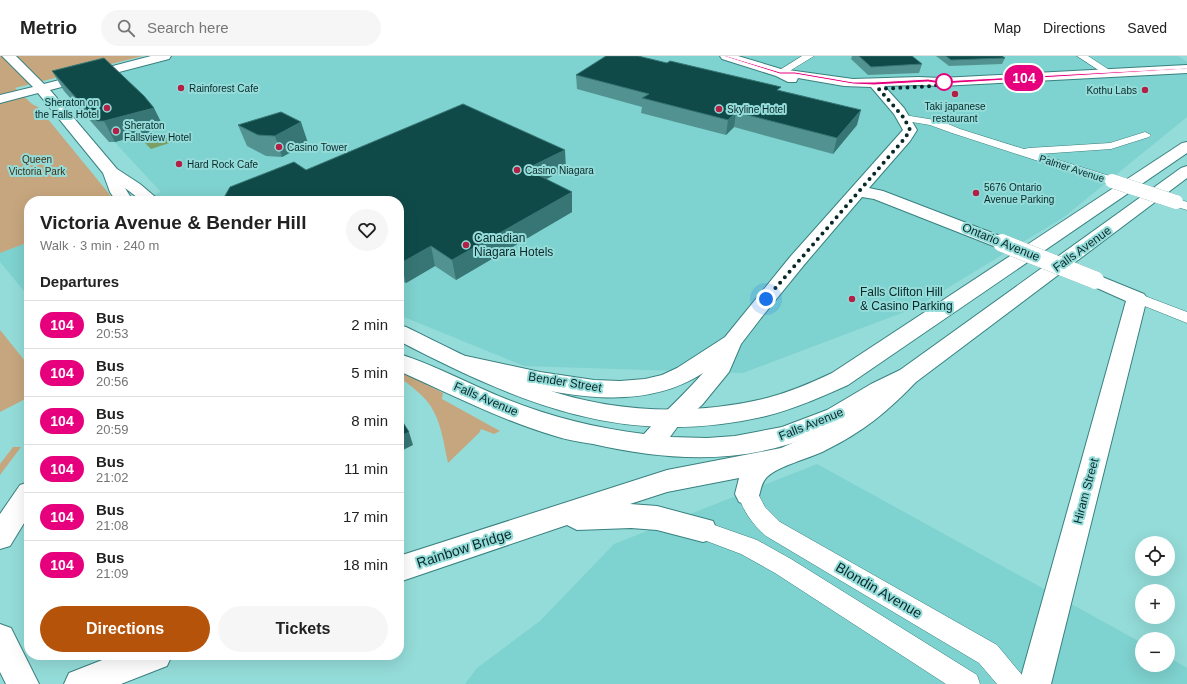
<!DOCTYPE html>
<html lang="en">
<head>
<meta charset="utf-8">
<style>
	body { margin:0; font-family:Helvetica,sans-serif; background:#f6f6f6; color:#222; height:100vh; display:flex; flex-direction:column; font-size:15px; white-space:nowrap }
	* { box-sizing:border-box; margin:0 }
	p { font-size:13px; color:#767676 }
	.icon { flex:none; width:22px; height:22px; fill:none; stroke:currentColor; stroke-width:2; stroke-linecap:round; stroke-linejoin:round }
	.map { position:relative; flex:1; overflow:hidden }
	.drawer { position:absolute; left:24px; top:140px; width:380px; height:464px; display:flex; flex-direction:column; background:#fff; border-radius:16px; box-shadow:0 4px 16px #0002 }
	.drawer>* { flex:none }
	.badge { padding:0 8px; border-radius:13px; font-size:14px; line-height:26px }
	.fabs { position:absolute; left:1135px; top:480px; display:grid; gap:8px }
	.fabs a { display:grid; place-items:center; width:40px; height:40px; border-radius:50%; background:#fff; box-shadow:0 4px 16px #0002; font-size:20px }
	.you { position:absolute; width:20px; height:20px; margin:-10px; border:3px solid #fff; border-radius:50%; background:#1a73e8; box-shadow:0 0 0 6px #1a73e833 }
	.map>.badge { position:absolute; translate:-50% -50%; box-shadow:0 0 0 2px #fff }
	h2 { padding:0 16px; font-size:15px; line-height:36px }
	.round { display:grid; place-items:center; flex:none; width:42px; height:42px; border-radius:21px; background:#f6f6f6 }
	.summary { display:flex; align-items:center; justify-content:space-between; height:68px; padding:0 16px }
	h1 { font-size:19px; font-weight:700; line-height:30px }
	.button { display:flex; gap:8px; margin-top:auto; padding:8px 16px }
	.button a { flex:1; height:46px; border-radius:24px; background:#b45309; color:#fff; font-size:16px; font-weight:700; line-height:46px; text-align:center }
	.button a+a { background:#f6f6f6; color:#222 }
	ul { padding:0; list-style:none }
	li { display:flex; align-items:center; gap:12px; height:48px; padding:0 16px; border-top:1px solid #e0e0e0 }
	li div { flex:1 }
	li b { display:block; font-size:15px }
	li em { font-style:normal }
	li .badge { min-width:44px; font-weight:700; text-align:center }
	header { display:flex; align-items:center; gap:24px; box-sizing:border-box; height:56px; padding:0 20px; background:#fff; border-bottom:1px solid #e0e0e0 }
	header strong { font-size:19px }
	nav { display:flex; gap:22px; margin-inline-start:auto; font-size:14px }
	.search { width:280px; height:36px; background:#f6f6f6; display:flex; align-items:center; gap:10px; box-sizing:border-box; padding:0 14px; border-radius:22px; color:#767676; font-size:15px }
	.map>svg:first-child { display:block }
	.built { fill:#7ed2cf }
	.green { fill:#c6a67e }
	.water { fill:#7c9f63 }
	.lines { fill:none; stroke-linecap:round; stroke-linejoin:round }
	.street-casing { stroke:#38817f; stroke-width:1 }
	.secondary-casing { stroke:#38817f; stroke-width:2 }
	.highway-casing { stroke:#38817f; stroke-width:2 }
	.street { fill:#fff; fill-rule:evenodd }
	.secondary { fill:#fff; fill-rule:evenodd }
	.highway { fill:#fff; fill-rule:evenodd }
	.street-bridge-casing { stroke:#38817f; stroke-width:14; stroke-linecap:butt }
	.secondary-bridge-casing { stroke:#38817f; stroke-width:18; stroke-linecap:butt }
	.street-bridge { stroke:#fff; stroke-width:14 }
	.secondary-bridge { stroke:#fff; stroke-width:18 }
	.wall { fill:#529391 }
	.shaded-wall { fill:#377674 }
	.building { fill:#0f4a49; stroke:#377674 }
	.line { fill:#e6007e; stroke:#fff }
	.walk { stroke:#092828; stroke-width:4; stroke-dasharray:0 7.2 }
	.stop-dot { fill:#fff; stroke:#e6007e; stroke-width:2 }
	.poi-dot { fill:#b22046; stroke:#94dcd9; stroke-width:1.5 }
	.labels { text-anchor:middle; stroke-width:4; stroke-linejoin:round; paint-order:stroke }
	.far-poi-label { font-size:10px; fill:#092828; stroke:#94dcd9; text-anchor:start }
	.far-park-label { font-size:10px; fill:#412e13; stroke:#94dcd9 }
	.far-street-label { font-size:10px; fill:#092828; stroke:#94dcd9 }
	.poi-label { font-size:12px; fill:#092828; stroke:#94dcd9; text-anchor:start }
	.street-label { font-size:12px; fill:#092828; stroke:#94dcd9 }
	.near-street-label { font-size:14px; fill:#092828; stroke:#94dcd9 }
</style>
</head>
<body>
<header>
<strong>Metrio</strong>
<div class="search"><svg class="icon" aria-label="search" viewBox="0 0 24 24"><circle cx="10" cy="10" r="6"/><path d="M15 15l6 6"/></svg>Search here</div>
<nav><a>Map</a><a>Directions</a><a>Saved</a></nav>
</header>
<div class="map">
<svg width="1187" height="628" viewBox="0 0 1187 628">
	<rect width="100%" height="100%" fill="#94dcd9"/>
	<path class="built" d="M161 0H1178L1187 6V61L1064 161 915 252 743 317 524 310 399 259V145H137L161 136 67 35 72 30 164 5Z
		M29 186V241L0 206V197Z
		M817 408 1142 587V609H1168V601L1187 612V628H465L477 612 540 565 614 488Z"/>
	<path class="green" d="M0 0H143L15 32 32 48 38 51 115 145H29V186L0 197Z
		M0 274 29 310V341L0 356Z
		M399 313 443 337 442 343 500 375 494 378 481 373 479 377 448 407C444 390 442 371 434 356 427 341 412 331 399 321Z
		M13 391H21L0 419V408Z"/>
	<path class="water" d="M180 77 185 82 151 93 145 87Z"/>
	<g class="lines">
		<defs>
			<path id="street" d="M802 0H814L783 19 780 20 775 17Z
				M1077 0H1088L1114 17 1112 19H1106Z
				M904 59 941 65 960 73 1024 93 1029 92 1110 87 1145 76 1151 79 1149 81 1111 93 1039 98 1116 122 1118 125 1116 128 1112 129 952 77 930 69 900 64 899 62 900 60Z
				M1176 142 1187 146V154L1171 149 1170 146 1171 143Z
				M1137 237 1187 256V267L1132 245 1129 242 1132 239Z
				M748 429 755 432 765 451 780 466 997 589 1022 619 1025 628H997L979 607 766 480C752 468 743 455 738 438L741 432Z
				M703 465 757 484 791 503 977 619 980 628H946L775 517 741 498 696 481 693 474 696 467Z"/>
			<path id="secondary" d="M2 0H16L44 28 151 0H171L169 3 50 34 117 113 140 128 160 145H142L125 132 133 145H116L110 136 103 117 38 37 0 47V39L33 31Z
				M720 0H738L781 13 853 23 919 21 941 22 1187 9V17L941 30 919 29 884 30 904 52 917 74 910 85 869 132 883 135 1008 183 1011 187 1008 191 1002 192 996 191 874 143 862 141 804 209 761 262 741 288 729 316 702 349 678 370 670 381 707 382 735 380 782 371 827 354 871 328 900 314 908 312 916 314 919 320C918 322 917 324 916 325 910 331 897 335 889 339 879 344 870 350 861 356 774 408 689 410 593 388 580 386 567 384 555 380 501 364 450 338 399 315V298C436 309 470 329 506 343 551 361 595 372 644 378 663 357 684 339 703 317 632 363 542 333 466 316L458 313 455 308 458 303 466 300 540 316 594 324 620 325 645 323 662 319 677 312 725 281 790 201 903 74 894 58 871 31 844 30 798 22 796 26H788L776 20 722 3Z
				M1095 218 1144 238 1147 242 1051 628H1019L1126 245 1088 228 1085 224 1088 220Z
				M0 568 11 572 39 628H6L0 616Z"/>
			<path id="highway" d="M1187 86V97L848 329C821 341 794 353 766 360 626 393 521 348 399 285V269L406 271C451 293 495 316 542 332 613 357 694 360 767 342 790 336 811 327 832 317L1182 87Z
				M1187 110V122L916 326C888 355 863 376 826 394 809 403 780 409 767 421 760 428 761 437 757 446L748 449 739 446 735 438 739 422 667 436 630 448 657 450 713 465 717 474 713 483 703 486 657 474 631 472 577 474 567 469 399 526V500L667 414 781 392 824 373 853 356 879 336 900 314 1181 112Z
				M29 426V459L10 490 0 493V458L20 429Z
				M115 599H172L167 610 121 628H64L69 617Z"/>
		</defs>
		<use href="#street" class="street-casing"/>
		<use href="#secondary" class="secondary-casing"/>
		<use href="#highway" class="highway-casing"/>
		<use href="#street" class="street"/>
		<use href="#secondary" class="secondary"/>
		<use href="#highway" class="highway"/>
		<defs>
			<path id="street-bridge" d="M1112 125 1176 146"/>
			<path id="secondary-bridge" d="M1002 187 1095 224"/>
		</defs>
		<use href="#street-bridge" class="street-bridge-casing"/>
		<use href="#secondary-bridge" class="secondary-bridge-casing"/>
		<use href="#street-bridge" class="street-bridge"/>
		<use href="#secondary-bridge" class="secondary-bridge"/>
	</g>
	<path class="wall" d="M852 0H912L922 8 919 17 868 19 851 3Z
		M936 0H1002L1005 2 1002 8 949 10Z
		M667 7 780 35 857 69 833 98 734 71 726 79 641 57 642 51 577 33 576 19Z
		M52 15 164 72 115 86H109L64 35Z
		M238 69 308 87 282 101 266 100 247 90Z
		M566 113 546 123 572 136V156L456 224 435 210 406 227 402 225 399 227V145L306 114Z"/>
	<path class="shaded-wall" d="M154 52 164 72 115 86 104 65Z
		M861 54 857 69 833 98 837 82Z
		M736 56 734 71 726 79 728 64Z
		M301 66 308 87 282 101 275 80Z
		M565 94 566 113 527 133 526 113Z
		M572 136V156L456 224 452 204Z
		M431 190 435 210 406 227 401 207Z
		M399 214 402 225 399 227Z
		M409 376 413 389 399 396V381Z"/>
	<path class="building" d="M606 0H638L667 7 670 5 781 31 777 34 861 54 837 82 736 56 728 64 642 42 649 38 576 19Z
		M859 0H912L922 8 871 11Z
		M946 0H1002L1005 2 951 4Z
		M104 2 144 40 154 52 104 65H97L52 15Z
		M463 48 565 94 526 113 572 136 452 204 431 190 401 207 399 206V145H222L230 131 294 106 306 114Z
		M281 56 301 66 275 80 258 79 238 69Z
		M399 360 409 376 399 381Z"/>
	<path class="line" d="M723 0H727L780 16H795L853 26H874L928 23 941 25 1187 12V13L941 28 928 26 874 29 853 28 795 18H780Z"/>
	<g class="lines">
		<path class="walk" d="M766 243 905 82 910 74 904 62 879 33 934 30 944 26"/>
	</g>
	<circle class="stop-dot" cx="944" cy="26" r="8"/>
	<g class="poi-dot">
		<circle cx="181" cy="32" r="4"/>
		<circle cx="1145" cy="34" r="4"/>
		<circle cx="955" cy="38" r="4"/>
		<circle cx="107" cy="52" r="4"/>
		<circle cx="719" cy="53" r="4"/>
		<circle cx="116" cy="75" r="4"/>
		<circle cx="279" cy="91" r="4"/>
		<circle cx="179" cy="108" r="4"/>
		<circle cx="517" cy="114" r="4"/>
		<circle cx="976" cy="137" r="4"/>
		<circle cx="466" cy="189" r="4"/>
		<circle cx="852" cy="243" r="4"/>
	</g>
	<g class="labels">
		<g class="far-poi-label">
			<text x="189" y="36">Rainforest Cafe</text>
			<text x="1137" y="38" text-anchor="end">Kothu Labs</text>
			<text x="99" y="50" text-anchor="end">Sheraton on<tspan x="99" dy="12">the Falls Hotel</tspan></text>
			<text x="955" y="54" text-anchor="middle">Taki japanese<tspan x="955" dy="12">restaurant</tspan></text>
			<text x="727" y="57">Skyline Hotel</text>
			<text x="124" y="73">Sheraton<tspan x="124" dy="12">Fallsview Hotel</tspan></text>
			<text x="287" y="95">Casino Tower</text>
			<text x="187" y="112">Hard Rock Cafe</text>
			<text x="525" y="118">Casino Niagara</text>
			<text x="984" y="135">5676 Ontario<tspan x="984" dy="12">Avenue Parking</tspan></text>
		</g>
		<g class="far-park-label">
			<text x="37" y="107">Queen<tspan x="37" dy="12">Victoria Park</tspan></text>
		</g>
		<g class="far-street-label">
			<text transform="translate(1072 112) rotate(18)" y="4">Palmer Avenue</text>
		</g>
		<g class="poi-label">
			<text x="474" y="186">Canadian<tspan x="474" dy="14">Niagara Hotels</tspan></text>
			<text x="860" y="240">Falls Clifton Hill<tspan x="860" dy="14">&amp; Casino Parking</tspan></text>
		</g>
		<g class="street-label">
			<text transform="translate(1001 186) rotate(22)" y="4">Ontario Avenue</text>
			<text transform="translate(1082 193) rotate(-36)" y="4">Falls Avenue</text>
			<text transform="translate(565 326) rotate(9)" y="4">Bender Street</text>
			<text transform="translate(486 343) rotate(23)" y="4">Falls Avenue</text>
			<text transform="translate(811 368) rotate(-22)" y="4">Falls Avenue</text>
			<text transform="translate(1086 435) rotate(-75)" y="4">Hiram Street</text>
		</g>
		<g class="near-street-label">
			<text transform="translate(464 492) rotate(-18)" y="5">Rainbow Bridge</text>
			<text transform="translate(879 534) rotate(30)" y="5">Blondin Avenue</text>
		</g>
	</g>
</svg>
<div class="fabs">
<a><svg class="icon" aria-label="locate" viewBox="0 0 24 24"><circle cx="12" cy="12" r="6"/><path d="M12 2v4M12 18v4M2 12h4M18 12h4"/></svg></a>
<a>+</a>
<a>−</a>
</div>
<div class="you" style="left:766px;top:243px"></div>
<b class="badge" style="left:1024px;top:22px;background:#e6007e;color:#fff">104</b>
<section class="drawer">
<div class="summary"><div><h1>Victoria Avenue &amp; Bender Hill</h1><p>Walk · 3 min · 240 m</p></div><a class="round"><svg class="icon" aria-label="heart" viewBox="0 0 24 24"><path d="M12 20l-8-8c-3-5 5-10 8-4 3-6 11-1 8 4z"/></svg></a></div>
<h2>Departures</h2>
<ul>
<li><span class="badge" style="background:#e6007e;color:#fff">104</span><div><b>Bus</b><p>20:53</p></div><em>2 min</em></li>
<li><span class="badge" style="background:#e6007e;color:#fff">104</span><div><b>Bus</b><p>20:56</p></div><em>5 min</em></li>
<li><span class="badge" style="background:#e6007e;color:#fff">104</span><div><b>Bus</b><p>20:59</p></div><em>8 min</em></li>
<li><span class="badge" style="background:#e6007e;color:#fff">104</span><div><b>Bus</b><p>21:02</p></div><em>11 min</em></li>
<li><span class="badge" style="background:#e6007e;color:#fff">104</span><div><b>Bus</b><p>21:08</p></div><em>17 min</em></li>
<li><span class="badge" style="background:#e6007e;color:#fff">104</span><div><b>Bus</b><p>21:09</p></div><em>18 min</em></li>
</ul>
<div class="button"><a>Directions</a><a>Tickets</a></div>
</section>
</div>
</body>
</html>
